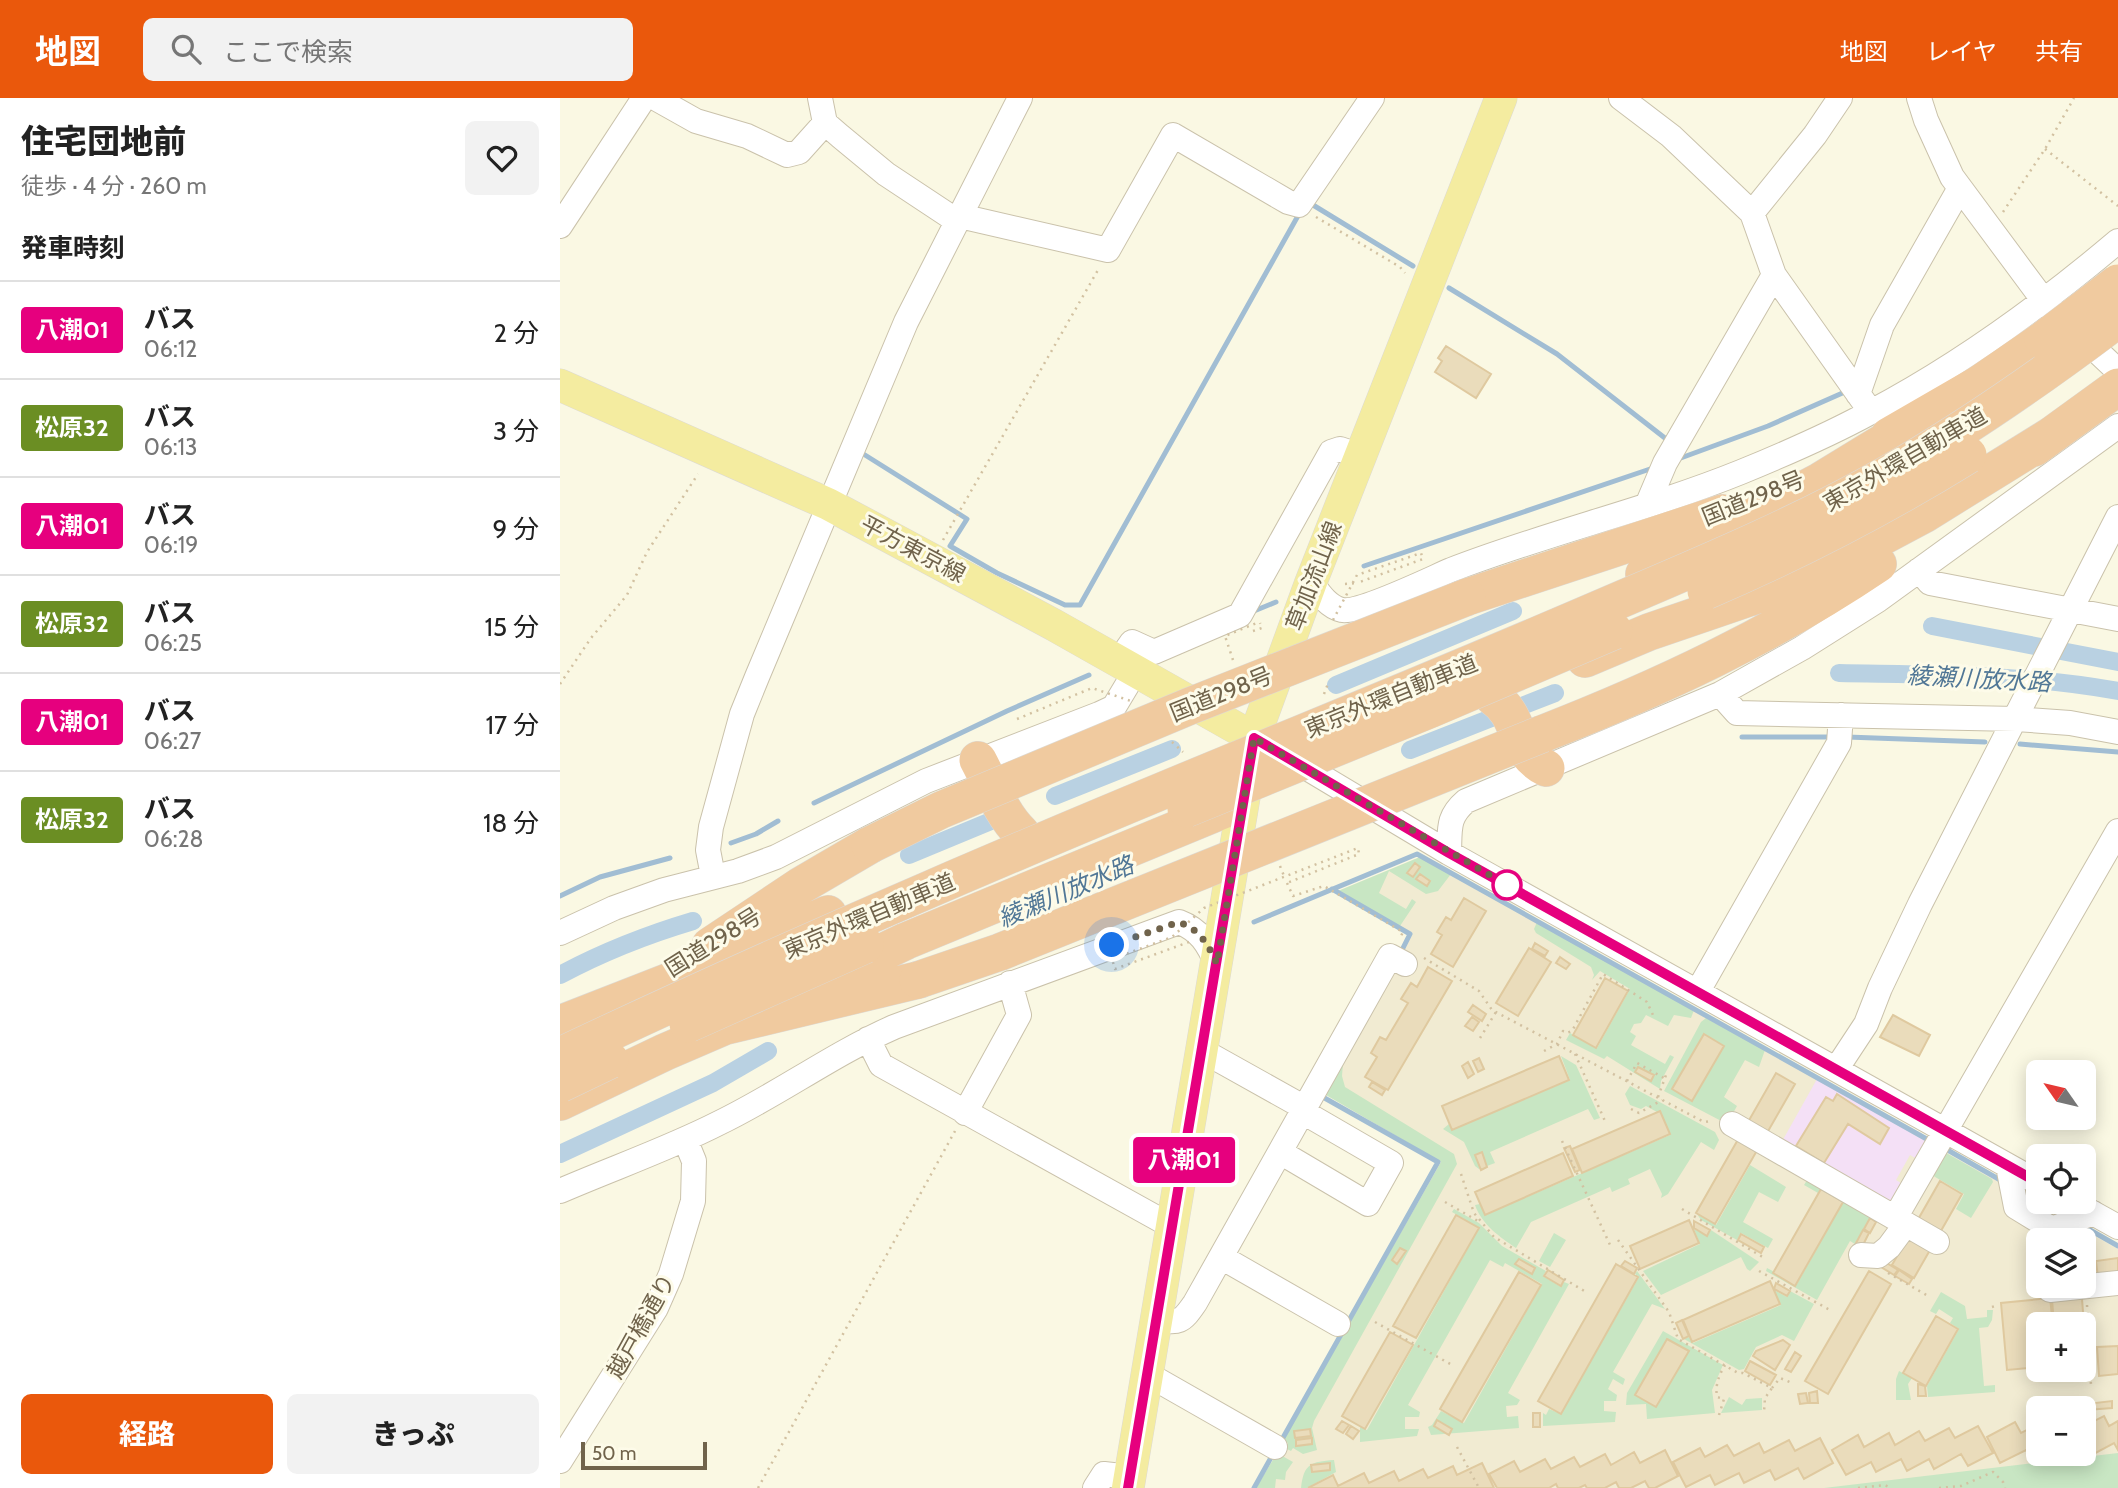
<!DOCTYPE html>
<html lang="ja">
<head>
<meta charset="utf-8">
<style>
	body { margin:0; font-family:Cabin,"Noto Sans JP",sans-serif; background:#f2f2f2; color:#222; height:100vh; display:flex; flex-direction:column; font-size:26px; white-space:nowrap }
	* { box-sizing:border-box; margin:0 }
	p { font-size:23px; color:#767676 }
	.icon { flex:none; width:38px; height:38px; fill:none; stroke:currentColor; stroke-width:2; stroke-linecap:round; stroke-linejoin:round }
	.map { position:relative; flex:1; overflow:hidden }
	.panel { display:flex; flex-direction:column; background:#fff; width:560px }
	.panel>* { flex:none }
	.badge { padding:0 14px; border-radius:5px; font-size:24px; line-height:46px }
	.needle { width:46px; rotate:304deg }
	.controls { position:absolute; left:1466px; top:962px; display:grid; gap:14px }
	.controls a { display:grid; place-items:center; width:70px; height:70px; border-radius:10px; background:#fff; box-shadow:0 4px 18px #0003; font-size:35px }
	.scale { position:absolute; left:21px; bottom:18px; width:126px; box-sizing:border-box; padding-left:7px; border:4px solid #70634b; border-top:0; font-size:19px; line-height:24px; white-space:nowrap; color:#70634b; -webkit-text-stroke:5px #fdfbe9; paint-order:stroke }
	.you { position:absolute; width:35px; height:35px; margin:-18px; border:5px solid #fff; border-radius:50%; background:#1a73e8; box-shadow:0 0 0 10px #1a73e833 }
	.map>.badge { position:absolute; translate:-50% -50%; box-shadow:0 0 0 4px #fff }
	h2 { padding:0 21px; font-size:26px; line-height:63px }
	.round { display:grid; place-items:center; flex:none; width:74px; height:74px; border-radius:10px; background:#f2f2f2 }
	.headline { display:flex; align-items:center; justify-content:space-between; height:119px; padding:0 21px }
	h1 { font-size:33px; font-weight:800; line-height:52px }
	.cta { display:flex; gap:14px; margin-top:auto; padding:14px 21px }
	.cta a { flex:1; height:80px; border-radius:10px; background:#ea580c; color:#fff; font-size:28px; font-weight:800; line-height:80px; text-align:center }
	.cta a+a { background:#f2f2f2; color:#222 }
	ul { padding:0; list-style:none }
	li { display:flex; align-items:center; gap:21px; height:98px; padding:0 21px; border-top:2px solid #e0e0e0 }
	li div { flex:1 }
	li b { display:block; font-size:26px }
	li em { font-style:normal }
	li .badge { min-width:77px; font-weight:700; text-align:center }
	header { display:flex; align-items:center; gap:42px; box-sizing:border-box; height:98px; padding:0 35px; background:#ea580c; color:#fff }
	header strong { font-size:33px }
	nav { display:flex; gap:38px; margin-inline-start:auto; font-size:24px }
	.search { width:490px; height:63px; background:#f2f2f2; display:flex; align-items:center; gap:18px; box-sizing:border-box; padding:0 24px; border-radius:10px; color:#767676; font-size:26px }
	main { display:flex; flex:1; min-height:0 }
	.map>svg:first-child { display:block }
	.residential { fill:#f1ebd2; fill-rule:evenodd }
	.education { fill:#f4e0f6 }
	.green { fill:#c8e6c3 }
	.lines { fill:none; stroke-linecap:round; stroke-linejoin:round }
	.stream { stroke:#a1bdd3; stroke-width:5 }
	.canal { stroke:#b9d1e2; stroke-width:18 }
	.building { fill:#eadcbb; stroke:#dfc99f; stroke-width:2 }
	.minor-casing { stroke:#cac2ab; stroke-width:26 }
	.major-casing { stroke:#dddad4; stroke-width:33 }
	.highway-casing { stroke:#dddad4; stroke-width:38 }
	.path { stroke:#d2c1a1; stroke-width:2.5; stroke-dasharray:2 5; stroke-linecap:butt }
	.minor { stroke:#fff; stroke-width:24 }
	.major { stroke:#f4eca0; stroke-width:32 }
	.highway { stroke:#f0ca9f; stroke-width:37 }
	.highway-bridge-casing { stroke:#dddad4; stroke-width:38; stroke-linecap:butt }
	.path-bridge { stroke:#d2c1a1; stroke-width:2.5; stroke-dasharray:2 5; stroke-linecap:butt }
	.highway-bridge { stroke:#f0ca9f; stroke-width:37 }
	.line-casing { stroke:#fff; stroke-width:16 }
	.line { stroke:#e6007e; stroke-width:10 }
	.walk { stroke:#70634b; stroke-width:7; stroke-dasharray:0 12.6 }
	.stop-dot { fill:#fff; stroke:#e6007e; stroke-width:3.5 }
	.labels { text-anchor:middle; stroke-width:6; stroke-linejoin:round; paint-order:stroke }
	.street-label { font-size:23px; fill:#70634b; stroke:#fdfbe9 }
	.water-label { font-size:24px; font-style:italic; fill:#517796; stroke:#fdfbe9 }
</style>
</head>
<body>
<header>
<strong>地図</strong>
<div class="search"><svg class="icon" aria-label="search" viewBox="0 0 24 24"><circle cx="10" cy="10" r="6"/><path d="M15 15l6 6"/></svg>ここで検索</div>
<nav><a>地図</a><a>レイヤ</a><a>共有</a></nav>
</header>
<main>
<section class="panel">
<div class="headline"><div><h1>住宅団地前</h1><p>徒歩 · 4 分 · 260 m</p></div><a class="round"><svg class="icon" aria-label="heart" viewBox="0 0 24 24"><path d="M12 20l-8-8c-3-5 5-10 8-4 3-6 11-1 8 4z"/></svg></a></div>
<h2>発車時刻</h2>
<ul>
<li><span class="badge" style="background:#e6007e;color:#fff">八潮01</span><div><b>バス</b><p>06:12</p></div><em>2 分</em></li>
<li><span class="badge" style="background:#6b8e23;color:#fff">松原32</span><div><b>バス</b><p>06:13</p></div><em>3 分</em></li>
<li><span class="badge" style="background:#e6007e;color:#fff">八潮01</span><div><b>バス</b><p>06:19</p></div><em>9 分</em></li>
<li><span class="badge" style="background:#6b8e23;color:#fff">松原32</span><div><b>バス</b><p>06:25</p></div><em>15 分</em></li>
<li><span class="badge" style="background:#e6007e;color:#fff">八潮01</span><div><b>バス</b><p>06:27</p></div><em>17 分</em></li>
<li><span class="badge" style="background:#6b8e23;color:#fff">松原32</span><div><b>バス</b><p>06:28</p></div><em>18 分</em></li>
</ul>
<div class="cta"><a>経路</a><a>きっぷ</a></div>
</section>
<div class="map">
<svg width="1558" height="1390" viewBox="0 0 1558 1390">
	<rect width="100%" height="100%" fill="#faf8e3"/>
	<path class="residential" d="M860 759 1558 1151V1390H696L728 1346 723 1342 881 1064 766 997 852 836 778 793ZM1479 1143H1524V1188H1479ZM1479 1227H1524V1272H1479ZM1479 1311H1524V1356H1479Z"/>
	<path class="education" d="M1257 981 1374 1048 1359 1062 1350 1057 1336 1082 1341 1085 1328 1108 1220 1047Z"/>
	<path class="green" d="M860 759 891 776 878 793 866 796 829 773 819 795 846 811 852 801 856 804 840 828 778 793Z
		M977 824 1134 912 1131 920 1114 917 1108 928 1086 917 1081 925 1074 926 1070 934 1076 938 1071 947 1105 966 1110 957 1114 959 1101 983 1100 991 1047 958 1044 961 1006 942 1010 935 1037 950 1070 891 1040 873 1032 882 1034 877 1031 869 976 835 974 831Z
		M1146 920 1205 952 1199 969 1185 962 1164 999 1177 1008 1167 1026 1104 993 1141 924Z
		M1001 958 1016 967 1040 1020 1034 1022 1028 1011 930 1054 935 1065 919 1071 915 1068 904 1044 883 1031 889 1026 892 1032 1010 982Z
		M783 965 782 978 785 989 894 1056 897 1066 754 1323 752 1330 757 1352 743 1356 733 1350 731 1353 725 1350 728 1345 723 1342 881 1064 766 997Z
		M1070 988 1155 1034 1159 1042 1154 1052 1141 1044 1108 1096 1101 1100 1102 1096 1090 1071 1068 1081 1070 1086 1052 1094 1050 1089 971 1124 956 1150C940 1139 922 1127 915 1107L920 1106 925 1117 1110 1037 1100 1013 1097 1014 1086 1008 1081 1011 1070 1007 1065 996Z
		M1381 1052 1432 1081 1433 1084 1411 1120 1396 1111 1404 1096 1365 1073Z
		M1190 1067 1226 1089 1218 1104 1199 1094 1183 1124 1213 1141 1208 1150 1181 1135 1177 1142 1141 1122 1137 1116 1156 1127Z
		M1249 1079 1310 1119 1295 1146 1290 1143 1257 1202 1206 1173 1207 1170 1237 1186 1281 1108 1244 1087Z
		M894 1111 919 1125 942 1148 986 1173 983 1178 1001 1189 1004 1184 1009 1186 948 1295 960 1302 957 1307 946 1308 947 1319 958 1318 959 1330 871 1337 868 1329 872 1327 881 1313 904 1325 982 1186 945 1165 943 1169 930 1162 848 1307 860 1314 859 1319H845V1331H859L857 1338 800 1344V1329L807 1332 919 1130 892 1114Z
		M1134 1131 1147 1138 1151 1132 1199 1164 1190 1173 1187 1171 1181 1159 1101 1197 1083 1173 1140 1146Z
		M994 1135 1006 1142 990 1169 979 1163Z
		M1077 1173 1105 1211 1092 1206 1053 1274 1065 1281 1063 1287 1053 1281 1048 1291 1057 1297 1056 1303H1044V1313L1056 1314 1055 1324 983 1328V1315L986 1317 989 1311 1001 1316 1079 1179 1075 1176Z
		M1214 1192 1227 1199 1230 1193 1254 1206 1234 1243 1222 1237 1196 1249 1184 1271 1179 1272 1124 1241 1129 1239 1133 1245 1221 1207Z
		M1381 1194 1405 1208 1407 1221 1427 1219V1212H1433L1432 1222 1428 1229 1419 1230 1424 1288 1435 1287V1294L1368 1299 1367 1288 1399 1231 1390 1225 1393 1220 1379 1211 1376 1216 1370 1213Z
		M1103 1233 1163 1267 1152 1292 1155 1315 1087 1321 1086 1306 1066 1307 1067 1295Z
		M1339 1273 1352 1280 1348 1286 1351 1302H1336V1281Z
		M1169 1299 1182 1307 1186 1301 1202 1300V1312L1161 1315Z
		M717 1355 733 1364 726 1374 725 1382 716 1381 715 1390H696Z
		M1558 1355V1390H1264Z
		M774 1362 776 1374 747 1390H741C744 1365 751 1364 774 1362Z"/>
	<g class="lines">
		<path class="stream" d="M753 107 853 168
			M889 190 997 256 1110 344
			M305 357 407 421 390 448 437 475 505 507H520L739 116
			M1118 361 1208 328 1287 293
			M804 468 1096 369
			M694 513 716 504
			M1182 639H1274
			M1287 639 1425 644
			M1460 646 1558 654
			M254 705 447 613 529 577
			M171 745 196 736 218 723
			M772 791 850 836 840 856
			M0 798 40 779 110 760
			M694 824 857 756 1372 1044
			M1384 1050 1442 1083
			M1460 1093 1479 1103
			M1480 1104 1505 1118
			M1523 1128 1558 1148
			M720 1345 878 1064 761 998 762 996
			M694 1390 713 1356"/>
		<path class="canal" d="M1372 528 1558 564
			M1279 575C1372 577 1466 576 1558 593
			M776 587 953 513
			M850 652 995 595
			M495 698 612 651
			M349 757 431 723
			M0 877C43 854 86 837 133 823
			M0 1056 153 985 208 953"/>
	</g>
	<path class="building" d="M886 248 931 276 916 300 875 274 882 263 878 260Z
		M855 765 860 769 853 779 847 775Z
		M860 776 870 783 867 788 856 781Z
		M904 800 926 813 893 869 871 856 882 837 877 834 886 819 891 822Z
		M975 845 988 853 985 858 972 851Z
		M969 850 991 864 958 918 936 905Z
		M1000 859 1010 866 1006 871 996 865Z
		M868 869 892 883 828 992 805 979 817 959 811 955 820 939 826 942 848 905 841 901 851 885 857 889Z
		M1045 880 1068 893 1036 950 1013 937Z
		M913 907 926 916 922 923 908 914Z
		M1333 917 1370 937 1359 958 1320 939Z
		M912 919 919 924 913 933 905 928Z
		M1144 936 1164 948 1132 1003 1112 991Z
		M999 958 1009 982 892 1032 882 1008Z
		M919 960 924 971 918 974 913 963Z
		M908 964 914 976 908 980 902 968Z
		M1078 969 1094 977 1091 983 1075 974Z
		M1216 975 1235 986 1155 1126 1136 1115Z
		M812 984 825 992 822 997 809 989Z
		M1277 996 1329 1030 1320 1046 1288 1026 1264 1065 1236 1048 1266 999 1273 1003Z
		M1100 1013 1110 1036 1022 1075 1012 1051Z
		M1010 1048 1020 1072 1015 1074 1004 1050Z
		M922 1054 927 1069 921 1072 915 1057Z
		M1003 1055 1013 1078 925 1117 915 1094Z
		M1380 1083 1402 1096 1354 1180 1332 1167Z
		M1261 1091 1283 1104 1235 1188 1213 1175Z
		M896 1117 919 1130 856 1240 833 1228Z
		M1310 1120 1316 1124 1310 1135 1304 1131Z
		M1129 1122 1139 1145 1080 1171 1070 1148Z
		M1134 1123 1150 1132 1147 1138 1134 1130Z
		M1303 1132 1309 1135 1302 1149 1296 1145Z
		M1181 1136 1204 1149 1201 1155 1178 1142Z
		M840 1150 846 1153 837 1166 832 1162Z
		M1558 1160V1178L1538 1180 1536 1163Z
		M959 1161 975 1170 972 1176 955 1166Z
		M1065 1163 1077 1170 1074 1176 1061 1168Z
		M1325 1164 1338 1172 1334 1177 1321 1169Z
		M1056 1166 1078 1179 1001 1316 978 1303Z
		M988 1172 1004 1182 1001 1188 984 1178Z
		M1339 1172 1352 1181 1349 1186 1335 1178Z
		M1309 1173 1331 1186 1268 1296 1245 1283Z
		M959 1174 981 1187 902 1324 880 1311Z
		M1210 1183 1220 1206 1132 1244 1123 1222Z
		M1216 1185 1230 1193 1227 1198 1214 1191Z
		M1491 1188H1521L1524 1227H1494Z
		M1490 1200 1493 1227H1479V1269L1447 1272 1441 1205Z
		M1376 1218 1398 1231 1366 1288 1343 1275Z
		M1122 1222 1129 1238 1123 1241 1116 1225Z
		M1524 1233 1527 1276 1497 1279V1272H1524Z
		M830 1234 853 1247 805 1331 782 1318Z
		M1107 1241 1129 1253 1096 1309 1075 1297Z
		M1223 1242 1230 1247 1215 1272 1193 1258 1196 1253Z
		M1558 1248V1276L1539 1278 1537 1249Z
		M1235 1254 1241 1258 1231 1274 1225 1271Z
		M1190 1263 1216 1277 1210 1287 1185 1273Z
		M1358 1286 1365 1288 1366 1298H1358Z
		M1257 1293 1258 1305H1250L1249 1295Z
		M1246 1295 1248 1305 1240 1306 1238 1296Z
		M1552 1303V1310L1527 1312 1526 1306Z
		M973 1315H980V1329H973Z
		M1544 1318 1549 1328 1558 1323V1352L1554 1345 1530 1358 1524 1348V1328Z
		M877 1322 892 1331 889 1337 874 1328Z
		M782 1323 789 1327 783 1335 776 1331Z
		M1455 1324 1461 1335 1479 1326V1356H1481L1471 1362 1466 1352 1440 1365 1427 1339Z
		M791 1328 799 1333 793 1341 786 1336Z
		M1418 1328 1433 1355 1408 1368 1401 1356 1374 1371 1369 1361 1347 1373 1341 1361 1316 1374 1311 1364 1286 1377 1272 1352 1298 1337 1304 1349 1329 1335 1335 1347 1359 1333 1365 1343 1389 1330 1395 1340Z
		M750 1331 751 1338 735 1340 734 1333Z
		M752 1340V1346L736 1348V1342Z
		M1260 1340 1273 1365 1244 1381 1238 1370 1215 1382 1210 1372 1184 1385 1179 1375 1155 1387 1150 1377 1126 1389 1113 1364 1140 1350 1145 1359 1167 1347 1174 1358 1199 1345 1204 1355 1229 1342 1235 1353Z
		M1105 1352 1118 1378 1095 1390H1089L1085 1383 1071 1390H1059L1056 1384 1045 1390H1027L1025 1387 1019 1390H998L996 1386 989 1390H937L929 1376 954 1363 960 1374 985 1361 991 1371 1014 1359 1020 1369 1045 1356 1051 1367 1074 1354 1080 1365Z
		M770 1365V1372L752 1374 751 1367Z
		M922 1365 934 1390H748L773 1377 778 1388 804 1375 809 1385 834 1373 839 1383 863 1371 868 1380 893 1368 897 1377Z"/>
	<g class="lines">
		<defs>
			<path id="minor" d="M95 0 136 23 187 38 227 57 239 54 265 25
				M260 0 265 25 280 38 326 76 397 123
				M1061 0 1111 38 1192 115 1214 177 1311 314
				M1359 0 1366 22 1392 79 1484 203 1558 273
				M1192 115 1255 37 1280 0
				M400 118 548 152 613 37 728 104 739 107 812 0
				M0 128 84 0
				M1298 296 1322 227 1400 90
				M1088 405 1105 365 1214 177
				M1359 472 1370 485 1558 521
				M751 484C759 495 768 509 782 512 801 515 870 481 891 472 986 435 1087 412 1181 374 1225 356 1269 337 1311 314 1400 267 1481 208 1558 143
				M558 564 572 544 594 554 680 517 771 354 780 351 801 358
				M1160 596 1177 615 1456 621 1510 625 1558 634
				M732 661 889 755 1479 1085
				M889 755C890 731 887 719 906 703L1160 596 1242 550 1318 502 1558 328
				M153 778 148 752 151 729 182 616 197 579 346 224 460 0
				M0 835 54 810 104 792 178 773 216 759 366 683 539 616 554 609 575 574
				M1138 893 1279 645 1281 617
				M308 941 321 967 613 1129
				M643 953 745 1010
				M1277 970 1306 926 1320 890 1360 806 1558 419
				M405 1015 459 917 450 885
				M1172 1026 1377 1144
				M720 1054 808 1106 831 1065 743 1014
				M1448 1068 1456 1109 1492 1131 1533 1115
				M0 1093C53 1070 108 1051 159 1025 219 996 273 956 334 929L619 824C640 832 648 846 657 866
				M1513 1104 1558 1129
				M1335 1120 1558 733
				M1301 1157 1318 1158 1329 1149 1346 1126
				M661 1159 778 1226
				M1490 1192 1558 1185
				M596 1221C619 1226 622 1224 635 1205L830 858 845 866
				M587 1276 715 1349
				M0 1363 96 1210 111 1176 133 1103 134 1063 125 1041
				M535 1390 544 1376 570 1379"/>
			<path id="major" d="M0 287 268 406 494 527 694 640
				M568 1390 694 640 751 484 941 0"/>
			<path id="highway" d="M1329 338 1419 286 1483 242
				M1474 350 1558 289
				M1084 476 1260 383 1350 328
				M907 499 1162 415
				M1025 561 1089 534 1241 482 1363 417 1492 337
				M933 599C963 619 952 653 986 670
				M982 636C1100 590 1213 537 1318 466
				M418 662C431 686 441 716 461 735
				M150 848 240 788 310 747
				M277 876 346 843 668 710
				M0 926 146 869 268 816
				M166 928 358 882
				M0 1004 105 954 177 923"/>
		</defs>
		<use href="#minor" class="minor-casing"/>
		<use href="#major" class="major-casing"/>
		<use href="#highway" class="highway-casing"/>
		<path class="path" d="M1485 51 1558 108
			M1443 114 1485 51 1514 0
			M756 119 840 169 845 175
			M383 442 538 172
			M785 486 797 485
			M693 533 702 530 700 525
			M0 586 31 540 67 497 87 454 138 376
			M720 768 724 778
			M727 785 733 798 764 788 843 834 840 840
			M864 860 919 893 932 912 1144 1024 1151 1023
			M920 940 936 914
			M984 953 997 946 1003 933 1007 935 1012 933 1043 876 1087 904 1093 917
			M1015 956 1045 1023
			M1067 983 1077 965 1104 980
			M1098 999 1106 977
			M1071 1011 1079 1015 1102 1002
			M1002 1043 1051 1149
			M901 1076 914 1115 934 1139 1026 1194
			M885 1104 918 1123
			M1122 1111 1206 1161
			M1058 1142 1109 1214 1118 1241 1178 1275H1183L1212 1290 1205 1300 1204 1314
			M1199 1173 1270 1212
			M1328 1175 1368 1198
			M1527 1207 1531 1288
			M1432 1209 1435 1208
			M815 1224 892 1267
			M1212 1290 1220 1280 1232 1285
			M1159 1317 1164 1301 1157 1299C1155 1287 1159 1277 1165 1267
			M897 1349 919 1390
			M198 1390 395 1033
			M1298 1390 1325 1387 1330 1390
			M1379 1390 1401 1388 1433 1374 1443 1384 1445 1390"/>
		<use href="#minor" class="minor"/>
		<use href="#major" class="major"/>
		<use href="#highway" class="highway"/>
		<defs>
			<path id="highway-bridge" d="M1483 242 1558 185
				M1146 493C1237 454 1324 409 1408 357
				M626 711 871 611 1054 533
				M310 747 381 712 630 608 907 499
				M358 882 440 854 982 636
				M128 926 305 847
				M0 958C243 843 491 738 740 636 850 591 960 545 1069 498 1156 461 1245 423 1328 376 1408 330 1484 277 1558 221
				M0 986 50 962"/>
		</defs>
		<use href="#highway-bridge" class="highway-bridge-casing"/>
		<path class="path-bridge" d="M773 522 797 477 861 455 863 461 797 485
			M673 562 665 538 699 524
			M764 596 769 583
			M457 621 532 590 571 603
			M612 644 623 654
			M629 844 555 871 552 861 612 839 644 810 798 750 799 756 727 785"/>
		<use href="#highway-bridge" class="highway-bridge"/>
	</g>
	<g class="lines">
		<defs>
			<path id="line" d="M568 1390 694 640 889 755 1479 1085"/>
		</defs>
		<use href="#line" class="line-casing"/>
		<use href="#line" class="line"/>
		<path class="walk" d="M552 847 619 824C640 832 648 846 657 866L694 640 947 787"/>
	</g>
	<circle class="stop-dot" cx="947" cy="787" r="14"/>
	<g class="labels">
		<g class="street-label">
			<text transform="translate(1345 361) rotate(-30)" y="8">東京外環自動車道</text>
			<text transform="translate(1193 400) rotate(-22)" y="8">国道298号</text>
			<text transform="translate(353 451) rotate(28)" y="8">平方東京線</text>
			<text transform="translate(754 478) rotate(-69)" y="8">草加流山線</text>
			<text transform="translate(661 596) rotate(-22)" y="8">国道298号</text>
			<text transform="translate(831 598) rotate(-22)" y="8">東京外環自動車道</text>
			<text transform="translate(309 818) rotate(-23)" y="8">東京外環自動車道</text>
			<text transform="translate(153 844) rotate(-32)" y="8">国道298号</text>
			<text transform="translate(81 1228) rotate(-61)" y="8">越戸橋通り</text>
		</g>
		<g class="water-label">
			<text transform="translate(1419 581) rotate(3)" y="8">綾瀬川放水路</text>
			<text transform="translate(506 794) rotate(-23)" y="8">綾瀬川放水路</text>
		</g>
	</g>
</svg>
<div class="controls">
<a><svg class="needle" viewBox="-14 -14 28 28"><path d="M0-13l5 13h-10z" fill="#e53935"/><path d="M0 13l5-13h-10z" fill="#767676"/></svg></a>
<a><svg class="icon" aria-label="locate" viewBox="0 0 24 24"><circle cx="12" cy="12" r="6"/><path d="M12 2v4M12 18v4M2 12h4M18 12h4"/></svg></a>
<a><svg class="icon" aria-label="layers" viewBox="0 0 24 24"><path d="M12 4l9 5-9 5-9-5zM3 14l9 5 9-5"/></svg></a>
<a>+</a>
<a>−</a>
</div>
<div class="scale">50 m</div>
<div class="you" style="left:552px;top:847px"></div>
<b class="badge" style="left:624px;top:1062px;background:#e6007e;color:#fff">八潮01</b>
</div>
</main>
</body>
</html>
